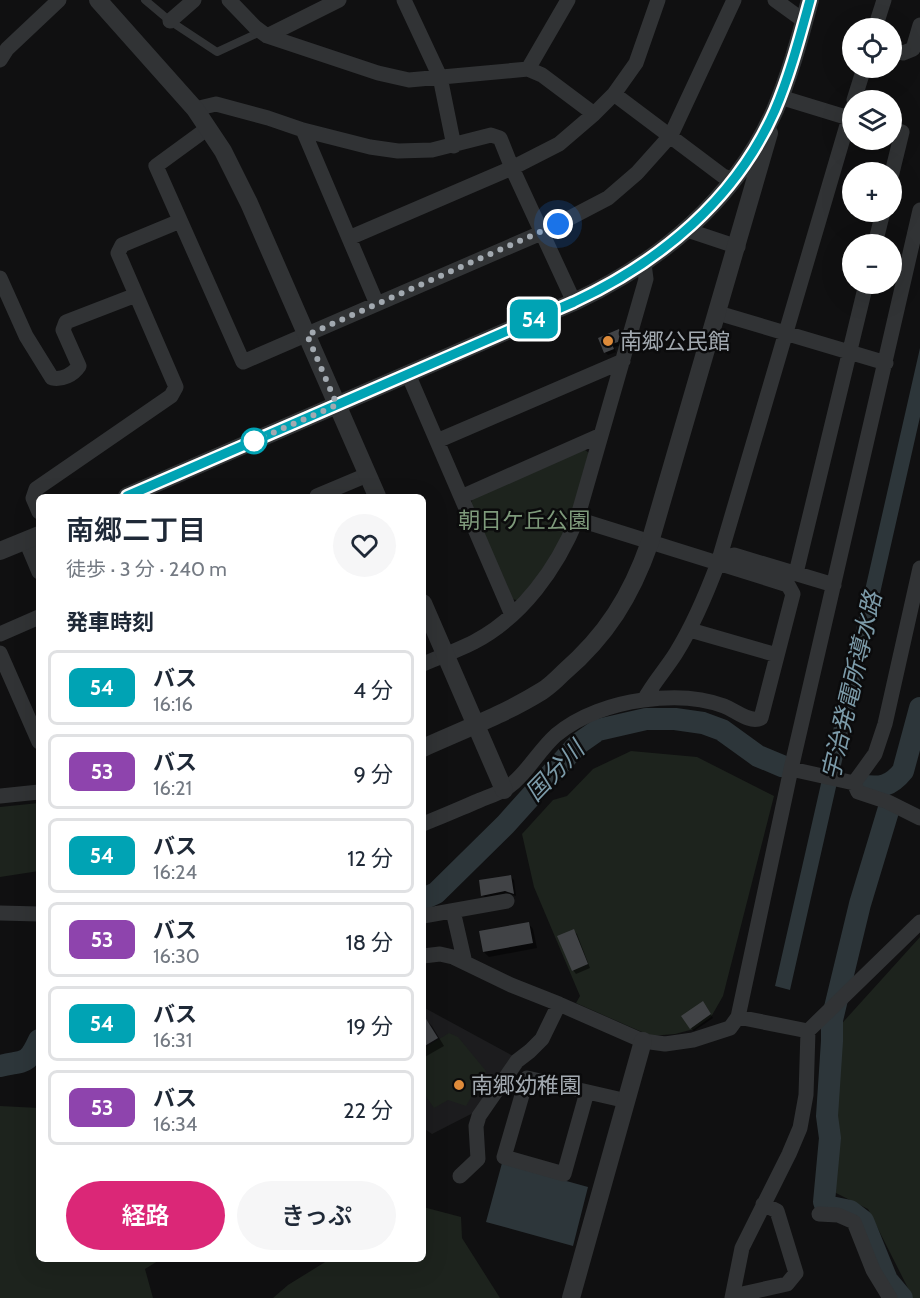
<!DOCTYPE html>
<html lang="ja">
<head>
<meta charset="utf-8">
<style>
	body { margin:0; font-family:Cabin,"Noto Sans JP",sans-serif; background:#f6f6f7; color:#1f2937; height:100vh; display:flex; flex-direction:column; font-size:22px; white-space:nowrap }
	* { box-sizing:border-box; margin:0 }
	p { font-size:20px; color:#747a83 }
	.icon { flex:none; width:33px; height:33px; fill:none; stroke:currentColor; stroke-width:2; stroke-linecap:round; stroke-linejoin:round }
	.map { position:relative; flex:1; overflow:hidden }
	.details { position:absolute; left:36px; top:494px; width:390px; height:768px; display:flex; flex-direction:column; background:#fff; border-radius:9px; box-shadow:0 6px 24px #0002 }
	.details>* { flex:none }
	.badge { padding:0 12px; border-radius:9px; font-size:21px; line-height:39px }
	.tools { position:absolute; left:842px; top:18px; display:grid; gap:12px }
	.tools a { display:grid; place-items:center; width:60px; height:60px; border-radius:50%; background:#fff; box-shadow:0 6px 24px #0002; font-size:30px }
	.you { position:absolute; width:30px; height:30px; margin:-15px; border:4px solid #fff; border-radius:50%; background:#1a73e8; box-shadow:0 0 0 9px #1a73e833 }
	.map>.badge { position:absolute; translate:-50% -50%; box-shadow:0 0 0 3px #fff }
	h2 { padding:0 30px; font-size:22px; line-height:54px }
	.round { display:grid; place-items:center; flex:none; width:63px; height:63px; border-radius:32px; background:#f6f6f7 }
	.head { display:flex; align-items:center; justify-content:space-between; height:102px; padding:0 30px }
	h1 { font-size:28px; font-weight:600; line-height:45px }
	.primary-button { display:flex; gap:12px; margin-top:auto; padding:12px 30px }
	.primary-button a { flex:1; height:69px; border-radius:36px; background:#db2777; color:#fff; font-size:24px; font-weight:600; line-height:69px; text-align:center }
	.primary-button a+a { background:#f6f6f7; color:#1f2937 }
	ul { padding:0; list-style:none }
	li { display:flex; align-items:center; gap:18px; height:75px; margin:0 12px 9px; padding:0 18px; border:3px solid #e0e1e3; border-radius:9px }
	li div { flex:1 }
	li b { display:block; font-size:22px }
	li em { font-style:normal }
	li .badge { min-width:66px; font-weight:700; text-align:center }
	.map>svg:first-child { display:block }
	.built { fill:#1c1c1e }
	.green { fill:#1d231d }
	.water { fill:#2d363a }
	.shadow { fill:#0007 }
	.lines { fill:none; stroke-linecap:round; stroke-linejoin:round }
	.river { stroke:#2d363a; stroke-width:22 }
	.building { fill:#414346 }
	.service { stroke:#313335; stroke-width:8 }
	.minor { stroke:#313335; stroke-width:15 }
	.tertiary { stroke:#313335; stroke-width:18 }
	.line-casing { stroke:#fff; stroke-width:14 }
	.line { stroke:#00a3b4; stroke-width:9 }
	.walk { stroke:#a2a9b0; stroke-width:6; stroke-dasharray:0 10.8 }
	.poi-dot { fill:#de8b3a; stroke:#0b0b0c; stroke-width:2 }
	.stop-dot { fill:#fff; stroke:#00a3b4; stroke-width:3 }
	.labels { text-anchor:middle; stroke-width:5; stroke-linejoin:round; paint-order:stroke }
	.poi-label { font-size:22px; fill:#a2a9b0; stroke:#0b0b0c; text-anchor:start }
	.park-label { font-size:22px; fill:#7e9a7b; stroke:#0b0b0c }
	.water-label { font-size:24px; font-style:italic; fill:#7c9ba9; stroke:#0b0b0c }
</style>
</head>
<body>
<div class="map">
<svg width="920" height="1298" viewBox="0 0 920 1298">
	<rect width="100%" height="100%" fill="#101011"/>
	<path class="built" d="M423 1007 515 1057 475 1112 432 1134 423 1128Z"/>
	<path class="green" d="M583 448 590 454 578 497 557 553 521 601 512 599 471 503 474 496Z
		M631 751 697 757 774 796 723 996 711 1017 694 1029 675 1034 651 1036 576 1003 580 996 534 887 522 834 553 800 567 796 593 769Z
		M39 803V871L0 877V807Z
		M920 937V1298H913L868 1209 824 1187 835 1031Z
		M449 1033 458 1037 486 1071 466 1106 448 1100 434 1108 423 1092V1049Z
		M0 1106 39 1108V1258L161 1259 145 1269 153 1298H0Z
		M423 1207 461 1217 462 1238 500 1298H273L288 1285 330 1259 423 1258Z"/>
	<path class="water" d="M920 348V417L790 990 775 986Z
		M502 1163 588 1187 573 1246 486 1222Z"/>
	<path class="shadow" d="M618 331 623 338 621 345 614 347 616 352 608 355 605 352Z
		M511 877 514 880 516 896 509 894 486 898 482 895Z
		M528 923 533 929 537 948 489 957 484 952Z
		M574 931 577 934 590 968 576 974 573 970Z
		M706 1006 713 1018 694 1031 691 1028Z
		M425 1019 432 1026 444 1046 423 1058Z"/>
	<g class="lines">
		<path class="river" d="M861 785C880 789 891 786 903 771L920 708
			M889 808 860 904 832 1020V1041L827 1116 830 1138 824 1202 826 1206 850 1211 863 1221 887 1280 902 1298
			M423 899 436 893 506 824 578 744 598 730 646 719H675L703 723 722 730 758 756 782 766
			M0 1066C25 1060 27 1066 39 1040"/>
	</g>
	<path class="building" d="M619 329 620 334 618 342 612 344 614 349 604 353 598 338Z
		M511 875 514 894 505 891 481 896 479 880Z
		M529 922 533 943 483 952 479 931Z
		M574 929 588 964 572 971 557 936Z
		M703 1001 711 1014 690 1029 681 1016Z
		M423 1014 438 1038 423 1047Z"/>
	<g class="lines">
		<path class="service" d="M145 0 170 21 217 52 260 32"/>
		<path class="minor" d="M229 0 255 27 267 36 378 73 409 80 528 69 542 75 594 114
			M404 0 440 77 454 146
			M775 0 804 21
			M170 21 194 0
			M875 28 884 0
			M267 36 339 0
			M891 50 903 53 913 49 920 25
			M0 60 7 49 59 0
			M528 69 568 0
			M614 94 723 176 733 180
			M780 97 852 119
			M854 100 864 68
			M195 109 216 104 268 118 303 130 370 147 398 151 432 150 491 135 500 138 512 168 574 302
			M208 128 156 166 243 362 541 233 608 198 637 173 671 135 734 0
			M891 129 902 132 891 177
			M303 130 377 304
			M687 230 738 247
			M349 238 512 168 559 144 594 114 614 94 636 63 658 0
			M875 244 883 212
			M0 278 26 336 52 378C62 380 73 375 79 366L63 330 66 322 136 295
			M718 313 886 363
			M408 374 512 615
			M437 441 623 361
			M317 496 367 475
			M461 497 601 435
			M39 512 33 498 36 489 171 396 176 387 118 253 122 245 180 221
			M26 541 39 572
			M718 563 725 557 734 555 834 585
			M796 573 866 284
			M690 630 777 655
			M0 634 39 617
			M0 653 39 742
			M423 664C440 657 458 650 474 642 522 617 557 568 577 519L646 279 644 264
			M644 700C653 683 666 669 676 653 694 624 706 595 718 563L852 108
			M791 769 854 783 858 792 888 802 920 818
			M854 783 875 754 885 724 920 568
			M0 796 39 792
			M423 824C441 817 459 809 478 801 487 797 498 794 507 788 527 774 538 751 556 735 580 715 613 704 643 700 671 696 698 696 724 706 735 710 750 724 761 718L793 594 788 585 577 519
			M453 911 465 963
			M0 913 39 914
			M423 916 507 901
			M423 956 440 954 453 957 511 985 559 1004 643 1041 665 1044 693 1040 730 1028 738 1017 791 769 920 210
			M808 1031 920 922
			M587 1092 564 1174 504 1157 527 1078 627 1101
			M460 1176 478 1159 476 1126 479 1116 517 1061 530 1051 542 1039 559 1004
			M819 1214 838 1215 854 1222 873 1270 890 1298
			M733 1296 787 1284 796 1273 777 1211 763 1204
			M732 1298 742 1248 789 1154 800 1128 806 1095 808 1031 738 1017"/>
		<path class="tertiary" d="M98 0 195 109 223 151 249 203 377 496
			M127 496 574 302C660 262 736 199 775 110 790 75 800 37 810 0
			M0 551 39 535
			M423 603 504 790
			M423 748C463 730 505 714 542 691 550 686 557 679 563 673 607 635 631 596 650 542L769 133
			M571 1298 643 1041"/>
	</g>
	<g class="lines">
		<defs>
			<path id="line" d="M127 496 574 302C660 262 736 199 775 110 790 75 800 36 810 0"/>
		</defs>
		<use href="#line" class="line-casing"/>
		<use href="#line" class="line"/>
		<path class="walk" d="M254 441 337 405 307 335 558 224"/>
	</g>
	<g class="poi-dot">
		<circle cx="608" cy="341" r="6"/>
		<circle cx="459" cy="1085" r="6"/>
	</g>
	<circle class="stop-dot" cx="254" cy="441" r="12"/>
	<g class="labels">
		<g class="poi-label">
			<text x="620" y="349">南郷公民館</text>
			<text x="471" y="1093">南郷幼稚園</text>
		</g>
		<g class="park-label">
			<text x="524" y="528">朝日ケ丘公園</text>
		</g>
		<g class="water-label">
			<text transform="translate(852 686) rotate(-77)" y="8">宇治発電所導水路</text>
			<text transform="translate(555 771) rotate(-46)" y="8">国分川</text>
		</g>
	</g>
</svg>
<div class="tools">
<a><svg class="icon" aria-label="locate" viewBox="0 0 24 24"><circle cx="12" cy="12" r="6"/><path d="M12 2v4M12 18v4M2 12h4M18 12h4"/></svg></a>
<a><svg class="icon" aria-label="layers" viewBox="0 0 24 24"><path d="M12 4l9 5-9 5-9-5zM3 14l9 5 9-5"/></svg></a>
<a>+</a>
<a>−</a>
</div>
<div class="you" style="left:558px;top:224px"></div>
<b class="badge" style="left:534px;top:319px;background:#00a3b4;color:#fff">54</b>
<section class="details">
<div class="head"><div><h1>南郷二丁目</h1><p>徒歩 · 3 分 · 240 m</p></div><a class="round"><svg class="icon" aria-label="heart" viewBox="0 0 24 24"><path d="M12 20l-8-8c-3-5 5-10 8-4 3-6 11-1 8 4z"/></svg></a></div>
<h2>発車時刻</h2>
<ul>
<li><span class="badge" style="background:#00a3b4;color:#fff">54</span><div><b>バス</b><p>16:16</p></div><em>4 分</em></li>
<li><span class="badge" style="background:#8e44ad;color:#fff">53</span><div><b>バス</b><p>16:21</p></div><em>9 分</em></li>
<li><span class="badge" style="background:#00a3b4;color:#fff">54</span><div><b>バス</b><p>16:24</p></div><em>12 分</em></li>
<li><span class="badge" style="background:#8e44ad;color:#fff">53</span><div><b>バス</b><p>16:30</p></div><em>18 分</em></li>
<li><span class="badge" style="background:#00a3b4;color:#fff">54</span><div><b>バス</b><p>16:31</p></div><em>19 分</em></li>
<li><span class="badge" style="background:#8e44ad;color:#fff">53</span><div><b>バス</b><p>16:34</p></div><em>22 分</em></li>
</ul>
<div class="primary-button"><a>経路</a><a>きっぷ</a></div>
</section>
</div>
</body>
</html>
